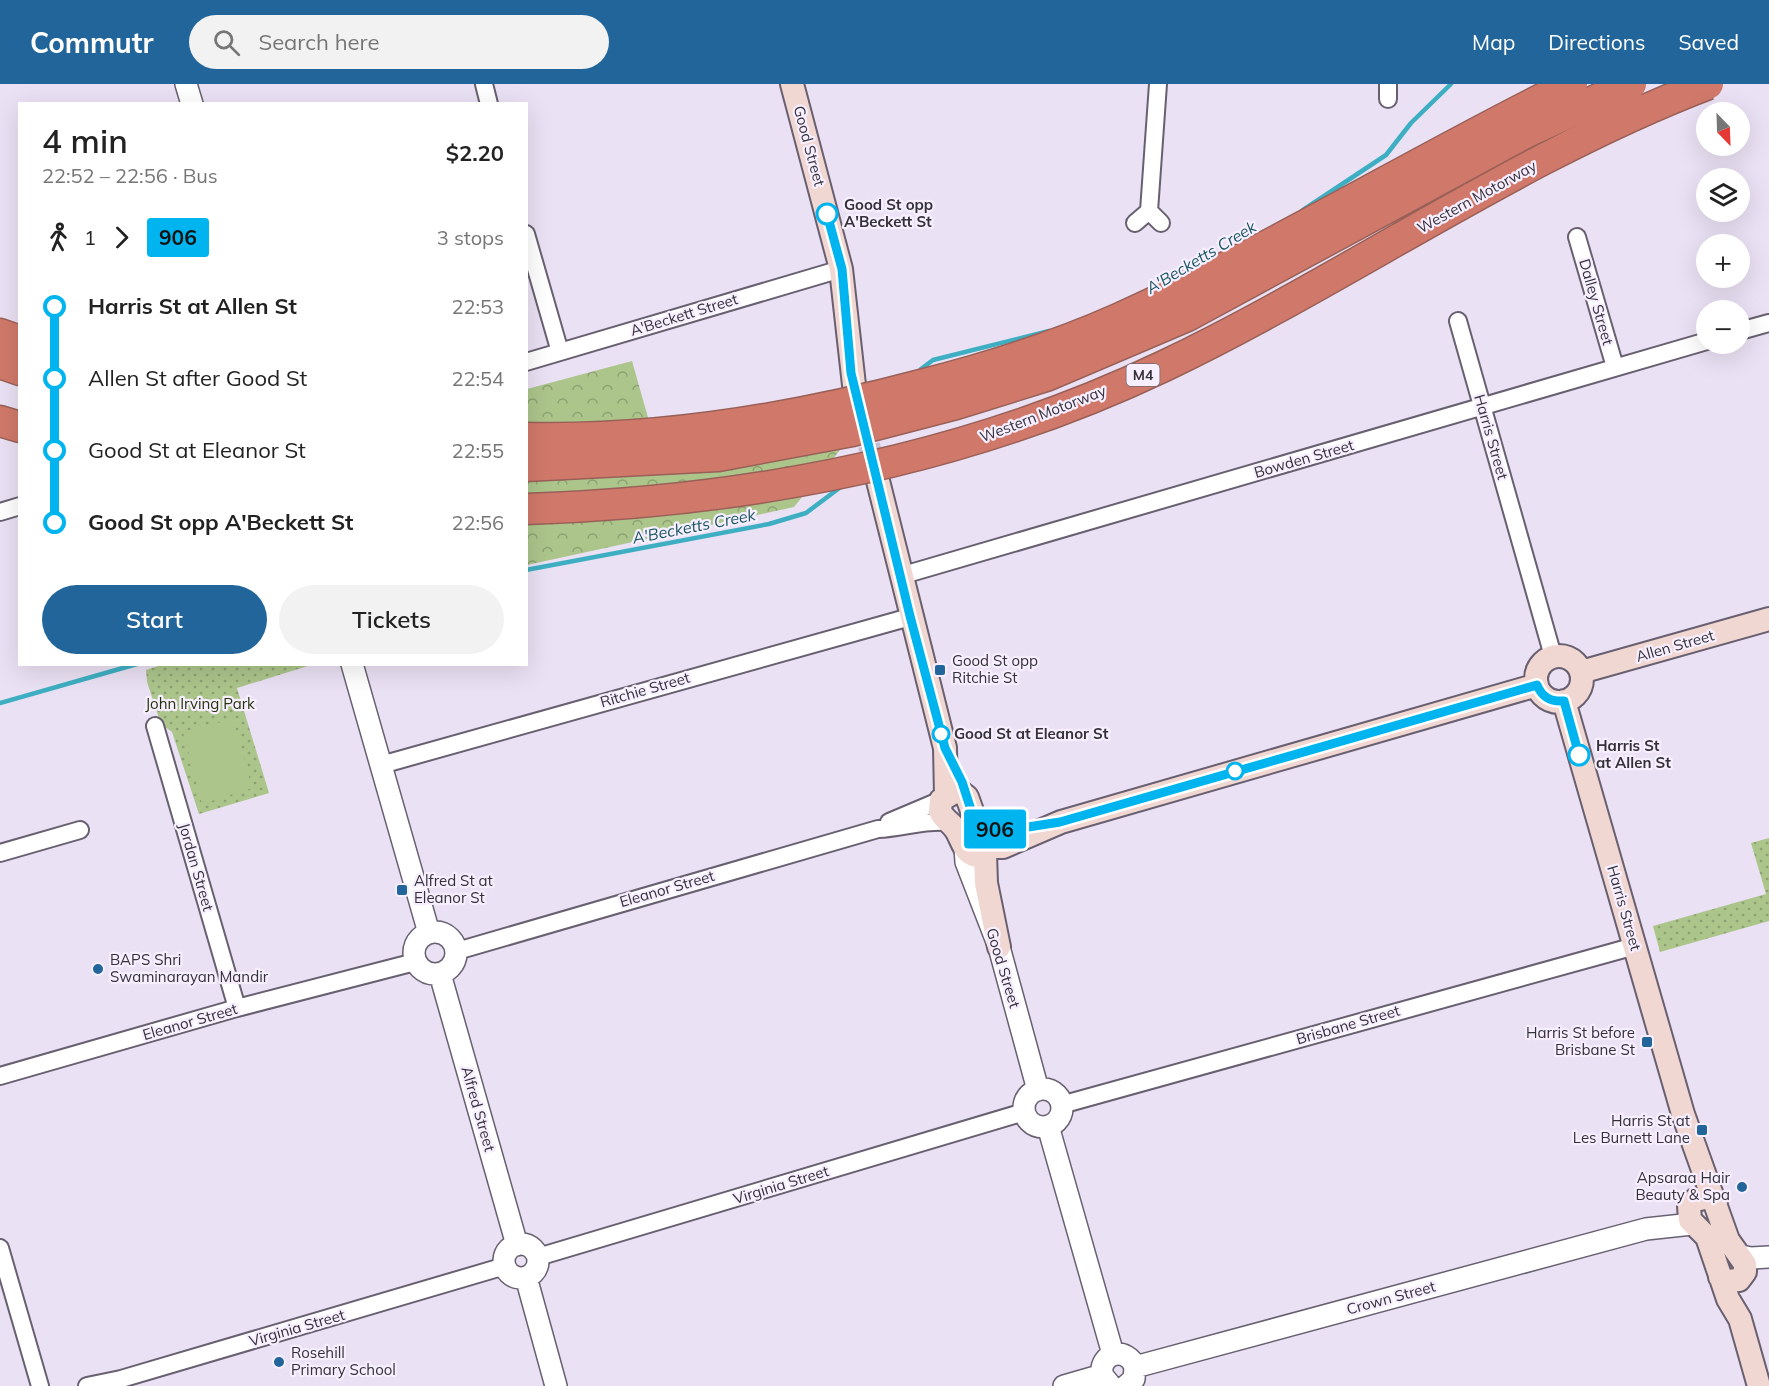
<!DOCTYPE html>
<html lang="en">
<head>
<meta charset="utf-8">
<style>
	body { margin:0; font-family:Mulish,sans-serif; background:#f2f2f2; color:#222; height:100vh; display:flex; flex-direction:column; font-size:22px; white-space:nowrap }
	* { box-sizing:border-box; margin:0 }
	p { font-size:20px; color:#767676 }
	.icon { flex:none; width:33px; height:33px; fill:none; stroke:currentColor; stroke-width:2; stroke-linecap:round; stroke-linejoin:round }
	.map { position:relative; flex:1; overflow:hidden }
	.sheet { position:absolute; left:18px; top:18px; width:510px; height:564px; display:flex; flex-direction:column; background:#fff; border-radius:0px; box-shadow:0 6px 24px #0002 }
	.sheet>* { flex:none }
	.badge { padding:0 12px; border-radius:4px; font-size:21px; line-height:39px }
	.needle { width:39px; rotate:157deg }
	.buttons { position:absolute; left:1696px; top:18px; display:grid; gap:12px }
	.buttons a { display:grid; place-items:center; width:54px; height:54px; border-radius:50%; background:#fff; box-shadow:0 6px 24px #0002; font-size:30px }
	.map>.badge { position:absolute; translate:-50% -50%; box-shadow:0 0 0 3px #fff }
	.legs { display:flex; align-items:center; gap:9px; height:66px; padding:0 24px; font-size:20px }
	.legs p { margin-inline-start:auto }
	.head { display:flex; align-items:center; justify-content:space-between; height:102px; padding:0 24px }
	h1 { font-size:33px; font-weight:600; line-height:45px }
	.cta { display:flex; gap:12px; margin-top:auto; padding:12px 24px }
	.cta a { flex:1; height:69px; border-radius:36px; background:#21659a; color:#fff; font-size:24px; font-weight:600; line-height:69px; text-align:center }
	.cta a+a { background:#f2f2f2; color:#222 }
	ul { padding:0 24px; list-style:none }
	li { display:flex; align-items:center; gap:21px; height:72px; font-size:22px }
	li i { display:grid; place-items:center; width:9px; height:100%; margin:0 8px; background:currentColor }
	li i::after { content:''; width:15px; height:15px; margin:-8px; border:4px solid; border-radius:50%; background:#fff }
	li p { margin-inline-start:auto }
	li:first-child i { background:linear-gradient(#0000 50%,currentColor 0) }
	li:last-child i { background:linear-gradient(currentColor 50%,#0000 0) }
	header { display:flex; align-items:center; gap:36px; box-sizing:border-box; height:84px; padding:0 30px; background:#21659a; color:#fff }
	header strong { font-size:28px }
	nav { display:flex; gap:33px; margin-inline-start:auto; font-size:21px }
	.search { width:420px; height:54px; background:#f2f2f2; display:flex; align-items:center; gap:15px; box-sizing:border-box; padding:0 21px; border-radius:33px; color:#767676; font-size:22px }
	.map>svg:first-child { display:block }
	.forest { fill:url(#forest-crowns) }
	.park { fill:url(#park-dots) }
	.garden { fill:#acc58b }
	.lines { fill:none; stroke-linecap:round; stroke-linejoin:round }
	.stream { stroke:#3eafc2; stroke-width:4.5 }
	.secondary-tunnel { stroke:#c6bece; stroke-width:22; stroke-dasharray:22 11; stroke-linecap:butt }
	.minor-casing { stroke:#686070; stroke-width:20 }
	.tertiary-casing { stroke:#686070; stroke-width:24 }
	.secondary-casing { stroke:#686070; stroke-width:26 }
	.motorway-casing { stroke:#996058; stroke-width:33 }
	.minor { stroke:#fff; stroke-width:16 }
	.tertiary { stroke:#fff; stroke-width:21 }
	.secondary { stroke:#f1d7d2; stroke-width:22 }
	.motorway { stroke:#d0796a; stroke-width:30 }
	.motorway-bridge-casing { stroke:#996058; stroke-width:33; stroke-linecap:butt }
	.motorway-bridge { stroke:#d0796a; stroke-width:30 }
	.line-1-casing { stroke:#fff; stroke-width:14 }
	.line-1 { stroke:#00b5ef; stroke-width:9 }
	.stop-1-dot { fill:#fff; stroke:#00b5ef; stroke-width:3 }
	.poi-dot { fill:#21659a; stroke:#f7efff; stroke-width:2 }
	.labels { text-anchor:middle; stroke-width:4.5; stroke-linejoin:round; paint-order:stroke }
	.shield { fill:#f7efff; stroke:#6e6a74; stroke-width:1.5 }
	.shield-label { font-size:14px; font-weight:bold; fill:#343138 }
	.street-label { font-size:15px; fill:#343138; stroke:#f7efff }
	.stop-label { font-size:15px; font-weight:bold; fill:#343138; stroke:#f7efff; text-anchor:start }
	.poi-label { font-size:15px; fill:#343138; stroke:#f7efff; text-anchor:start }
	.park-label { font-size:15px; fill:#24330b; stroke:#f7efff }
	.water-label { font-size:16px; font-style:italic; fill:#175660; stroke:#f7efff }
</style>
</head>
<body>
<header>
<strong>Commutr</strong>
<div class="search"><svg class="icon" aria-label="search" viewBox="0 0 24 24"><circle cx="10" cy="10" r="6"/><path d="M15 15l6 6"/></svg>Search here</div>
<nav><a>Map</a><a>Directions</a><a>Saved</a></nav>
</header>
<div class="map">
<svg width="1769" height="1302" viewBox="0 0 1769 1302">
	<defs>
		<pattern id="forest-crowns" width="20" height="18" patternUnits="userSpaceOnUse" patternTransform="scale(1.5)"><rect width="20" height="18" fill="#acc58b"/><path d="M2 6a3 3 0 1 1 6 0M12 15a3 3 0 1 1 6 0" fill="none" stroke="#8da173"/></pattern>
		<pattern id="park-dots" width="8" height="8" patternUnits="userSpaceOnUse" patternTransform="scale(1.5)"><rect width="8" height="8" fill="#acc58b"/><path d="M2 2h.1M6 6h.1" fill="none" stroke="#8da173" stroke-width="1.8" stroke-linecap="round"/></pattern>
	</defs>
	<rect width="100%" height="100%" fill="#eae1f4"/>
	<path class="forest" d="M632 277 649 337 830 315 840 366 794 423 527 481V305Z"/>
	<path class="park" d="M164 580 311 581 237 604 269 709 199 730 172 648 161 640 147 598 146 586Z
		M1769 754V837L1660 868 1653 842 1766 810 1751 759Z"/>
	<path class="garden" d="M233 635 252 704 202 720 183 648Z"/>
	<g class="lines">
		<path class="stream" d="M1303 126 1386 71 1411 39 1451 0
			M921 285 933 276 1049 247
			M526 486 769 440 806 429 846 399
			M0 619 137 580"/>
		<path class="secondary-tunnel" d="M861 329 875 385"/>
		<defs>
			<path id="minor" d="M484 0 489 20
				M1388 0V15
				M1149 127 1161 139
				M1135 139 1149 127 1158 0
				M526 150 560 268
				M1577 153 1615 283
				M1458 237 1553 572
				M1740 247 1769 239
				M526 278 841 185
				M0 428 20 422
				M900 492 1707 257
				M155 642 237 924
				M381 681 910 533
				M889 738 941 716
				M0 769 80 746
				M457 867 878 745C902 744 923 736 947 738
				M0 992 237 924 415 878
				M1061 1021 1635 862
				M0 1164 40 1302
				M538 1173 1024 1028
				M87 1302 121 1295 505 1182"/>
			<path id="tertiary" d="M186 0 192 20
				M352 580 429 849
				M965 764 966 778 999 863 1038 1006
				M414 869a21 21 0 1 1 42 0a21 21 0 1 1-42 0Z
				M440 890 517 1161
				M1024 1024a19 19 0 1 1 38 0a19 19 0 1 1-38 0Z
				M1048 1042 1113 1270
				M504 1177a17 17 0 1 1 34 0a17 17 0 1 1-34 0Z
				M1741 1172 1751 1174 1769 1173
				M526 1193 556 1302
				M1135 1283 1646 1145 1692 1140
				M1064 1302 1102 1291
				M1111 1302 1102 1291C1099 1268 1127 1262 1135 1283L1134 1295 1126 1302"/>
			<path id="secondary" d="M792 0 841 185 854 301
				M875 385 945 664 946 711
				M1536 595a23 23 0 1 1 46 0a23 23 0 1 1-46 0Z
				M1581 588 1769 535
				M1564 617 1683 1030 1728 1156 1745 1180V1188L1739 1196 1726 1197 1720 1193
				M958 706 967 713 977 741 990 754V763L981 772C964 773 963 757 956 746 951 738 944 736 940 727L941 716Z
				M990 763H1003L1061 738 1537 601
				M985 770 986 799 999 863
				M1716 1120 1709 1113 1695 1116 1689 1122 1690 1136 1707 1153 1728 1215 1740 1235 1759 1302"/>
			<path id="motorway" d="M0 250 20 257
				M0 279 20 286
				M0 337 20 343"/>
		</defs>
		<use href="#minor" class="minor-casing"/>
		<use href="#tertiary" class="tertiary-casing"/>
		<use href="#secondary" class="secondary-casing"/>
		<use href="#motorway" class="motorway-casing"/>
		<use href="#minor" class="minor"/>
		<use href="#tertiary" class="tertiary"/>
		<use href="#secondary" class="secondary"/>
		<use href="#motorway" class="motorway"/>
		<defs>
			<path id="motorway-bridge" d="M526 354C659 357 793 335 921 301 988 284 1055 263 1118 235 1274 165 1419 75 1572 0
				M526 382 718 372 852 347 956 320 1046 292 1187 232 1525 49 1631 0
				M526 425C745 418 965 377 1164 282 1348 194 1517 73 1708 0"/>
		</defs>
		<use href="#motorway-bridge" class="motorway-bridge-casing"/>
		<use href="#motorway-bridge" class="motorway-bridge"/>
	</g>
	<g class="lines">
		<defs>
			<path id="line-1" d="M827 130 842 185 851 289 910 532 945 664 962 698 974 735 982 746 1015 745 1060 738 1537 601C1542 613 1550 618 1564 617L1579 671"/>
		</defs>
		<use href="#line-1" class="line-1-casing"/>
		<use href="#line-1" class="line-1"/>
	</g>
	<g class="stop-1-dot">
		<circle cx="827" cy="130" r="10"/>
		<circle cx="941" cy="650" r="8"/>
		<circle cx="1579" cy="671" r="10"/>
		<circle cx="1235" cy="687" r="8"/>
	</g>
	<g class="poi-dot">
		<rect x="934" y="580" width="12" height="12" rx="3"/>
		<rect x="396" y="800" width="12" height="12" rx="3"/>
		<circle cx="98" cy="885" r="6"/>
		<rect x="1641" y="952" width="12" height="12" rx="3"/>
		<rect x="1696" y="1040" width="12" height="12" rx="3"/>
		<circle cx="1742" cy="1103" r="6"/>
		<circle cx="279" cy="1278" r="6"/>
	</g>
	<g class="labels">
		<rect class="shield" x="1126.5" y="280" width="33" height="22" rx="4.5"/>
		<g class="shield-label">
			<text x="1143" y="296">M4</text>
		</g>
		<g class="street-label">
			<text transform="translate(809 62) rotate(75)" y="5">Good Street</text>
			<text transform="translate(1477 113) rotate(-29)" y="5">Western Motorway</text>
			<text transform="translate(1596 218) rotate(74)" y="5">Dalley Street</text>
			<text transform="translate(684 231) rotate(-17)" y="5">A'Beckett Street</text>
			<text transform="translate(1043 330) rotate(-21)" y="5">Western Motorway</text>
			<text transform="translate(1491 353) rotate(74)" y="5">Harris Street</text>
			<text transform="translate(1304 375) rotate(-16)" y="5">Bowden Street</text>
			<text transform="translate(1675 562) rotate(-16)" y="5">Allen Street</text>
			<text transform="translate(645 606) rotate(-16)" y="5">Ritchie Street</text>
			<text transform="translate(196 783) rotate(74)" y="5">Jordan Street</text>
			<text transform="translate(667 805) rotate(-16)" y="5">Eleanor Street</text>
			<text transform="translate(1624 824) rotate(74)" y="5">Harris Street</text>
			<text transform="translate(1003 884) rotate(73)" y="5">Good Street</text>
			<text transform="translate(190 938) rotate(-16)" y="5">Eleanor Street</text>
			<text transform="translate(1348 941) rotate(-16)" y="5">Brisbane Street</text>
			<text transform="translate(478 1025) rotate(74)" y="5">Alfred Street</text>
			<text transform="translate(781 1101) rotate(-17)" y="5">Virginia Street</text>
			<text transform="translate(1391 1214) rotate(-15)" y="5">Crown Street</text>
			<text transform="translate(297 1244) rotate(-16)" y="5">Virginia Street</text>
		</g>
		<g class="stop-label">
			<text x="844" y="126">Good St opp<tspan x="844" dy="17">A'Beckett St</tspan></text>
			<text x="954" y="655">Good St at Eleanor St</text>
			<text x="1596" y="667">Harris St<tspan x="1596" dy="17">at Allen St</tspan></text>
		</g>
		<g class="poi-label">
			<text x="952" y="582">Good St opp<tspan x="952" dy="17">Ritchie St</tspan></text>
			<text x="414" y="802">Alfred St at<tspan x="414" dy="17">Eleanor St</tspan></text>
			<text x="110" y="881">BAPS Shri<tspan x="110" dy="17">Swaminarayan Mandir</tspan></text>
			<text x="1635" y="954" text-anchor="end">Harris St before<tspan x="1635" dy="17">Brisbane St</tspan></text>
			<text x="1690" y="1042" text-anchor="end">Harris St at<tspan x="1690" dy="17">Les Burnett Lane</tspan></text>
			<text x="1730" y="1099" text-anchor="end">Apsaraa Hair<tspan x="1730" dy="17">Beauty &amp; Spa</tspan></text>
			<text x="291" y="1274">Rosehill<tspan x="291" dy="17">Primary School</tspan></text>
		</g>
		<g class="park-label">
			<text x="200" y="625">John Irving Park</text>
		</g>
		<g class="water-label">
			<text transform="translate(1201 173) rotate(-31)" y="6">A'Becketts Creek</text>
			<text transform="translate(694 442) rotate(-11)" y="6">A'Becketts Creek</text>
		</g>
	</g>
</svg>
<div class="buttons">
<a><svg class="needle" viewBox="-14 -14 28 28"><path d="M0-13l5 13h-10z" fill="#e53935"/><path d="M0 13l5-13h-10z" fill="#767676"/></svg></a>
<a><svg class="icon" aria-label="layers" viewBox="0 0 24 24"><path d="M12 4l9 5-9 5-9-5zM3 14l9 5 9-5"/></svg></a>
<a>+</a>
<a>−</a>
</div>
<b class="badge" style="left:995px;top:745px;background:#00b5ef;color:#111">906</b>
<section class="sheet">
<div class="head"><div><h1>4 min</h1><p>22:52 – 22:56 · Bus</p></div><b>$2.20</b></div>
<div class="legs"><svg class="icon" aria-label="walk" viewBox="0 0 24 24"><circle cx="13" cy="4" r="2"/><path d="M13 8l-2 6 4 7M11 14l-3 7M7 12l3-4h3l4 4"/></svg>1<svg class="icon" aria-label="forward" viewBox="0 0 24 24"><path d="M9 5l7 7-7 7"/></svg><b class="badge" style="background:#00b5ef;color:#111">906</b><p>3 stops</p></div>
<ul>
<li><i style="color:#00b5ef"></i><b>Harris St at Allen St</b><p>22:53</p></li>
<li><i style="color:#00b5ef"></i><span>Allen St after Good St</span><p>22:54</p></li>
<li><i style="color:#00b5ef"></i><span>Good St at Eleanor St</span><p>22:55</p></li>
<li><i style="color:#00b5ef"></i><b>Good St opp A'Beckett St</b><p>22:56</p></li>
</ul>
<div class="cta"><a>Start</a><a>Tickets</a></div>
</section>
</div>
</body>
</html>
